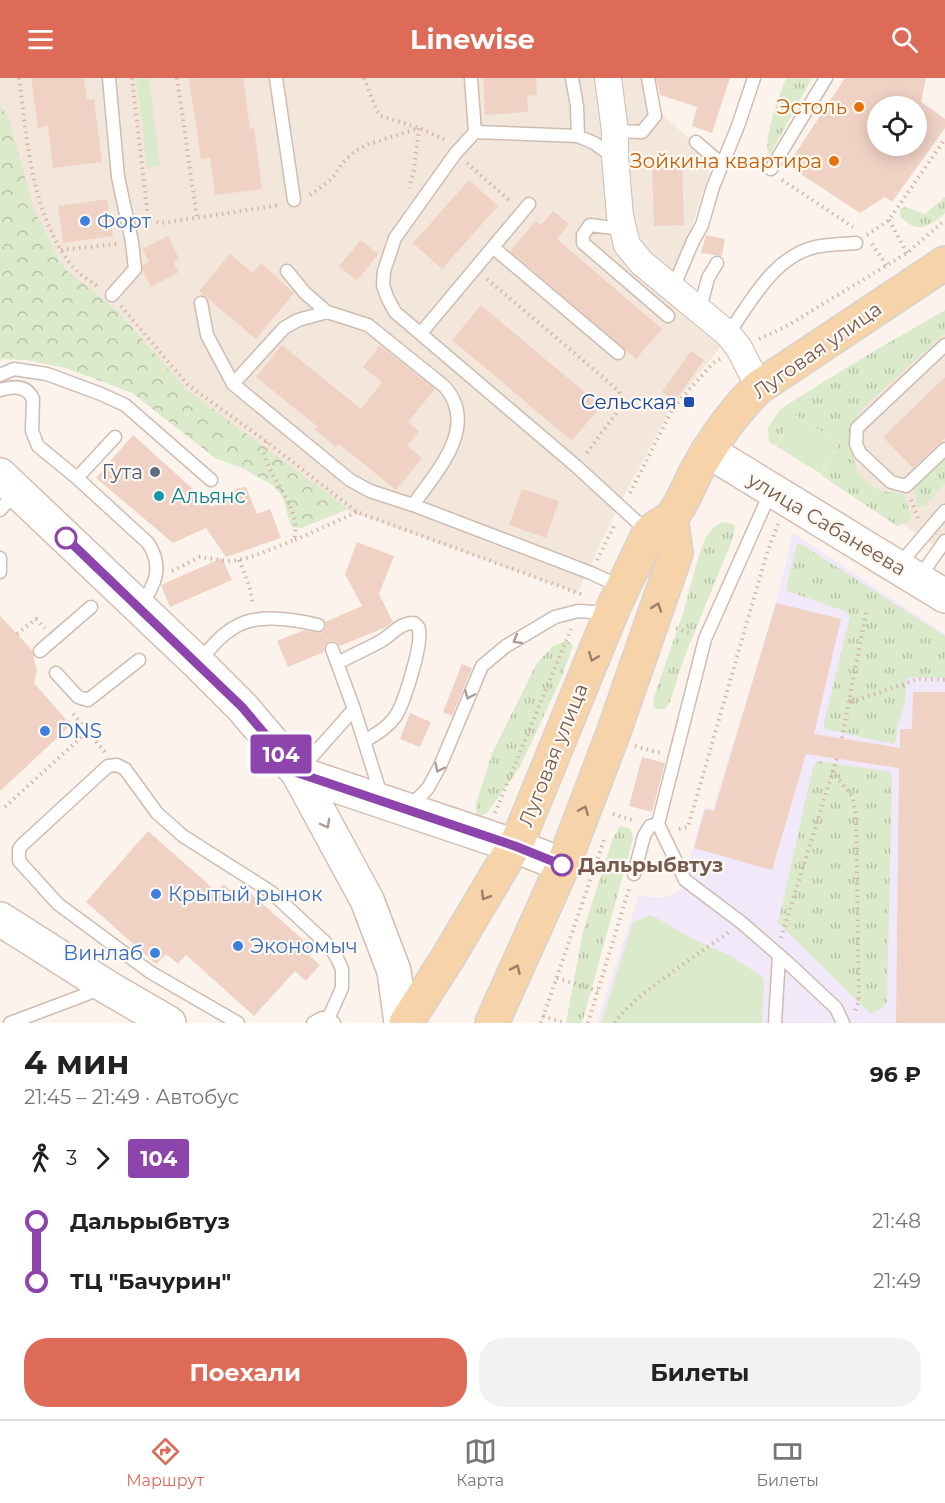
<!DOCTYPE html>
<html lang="ru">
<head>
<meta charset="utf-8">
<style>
	body { margin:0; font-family:Montserrat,sans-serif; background:#f2f2f2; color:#222; height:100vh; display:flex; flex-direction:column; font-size:22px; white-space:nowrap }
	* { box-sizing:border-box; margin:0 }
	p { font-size:20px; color:#767676 }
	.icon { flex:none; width:33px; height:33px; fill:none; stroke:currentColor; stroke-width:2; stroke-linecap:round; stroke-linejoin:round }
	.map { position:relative; height:945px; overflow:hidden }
	.side { display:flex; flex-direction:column; background:#fff; flex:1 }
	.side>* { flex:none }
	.badge { padding:0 12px; border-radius:4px; font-size:21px; line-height:39px }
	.buttons { position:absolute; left:867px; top:18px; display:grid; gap:12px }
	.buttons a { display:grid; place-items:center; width:60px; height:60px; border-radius:50%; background:#fff; box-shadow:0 3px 15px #0003; font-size:30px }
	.map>.badge { position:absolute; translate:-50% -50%; box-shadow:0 0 0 3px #fff }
	.legs { display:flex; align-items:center; gap:9px; height:66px; padding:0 24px; font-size:20px }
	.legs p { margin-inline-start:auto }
	.overview { display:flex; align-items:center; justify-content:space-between; height:102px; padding:0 24px }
	h1 { font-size:33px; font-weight:700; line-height:45px }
	.cta { display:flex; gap:12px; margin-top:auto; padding:12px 24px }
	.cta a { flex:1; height:69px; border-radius:24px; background:#de6b58; color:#fff; font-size:24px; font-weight:700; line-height:69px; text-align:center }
	.cta a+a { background:#f2f2f2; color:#222 }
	ul { padding:0 24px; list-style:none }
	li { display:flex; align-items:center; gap:21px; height:60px; font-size:22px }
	li i { display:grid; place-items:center; width:9px; height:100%; margin:0 8px; background:currentColor }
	li i::after { content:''; width:15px; height:15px; margin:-8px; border:4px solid; border-radius:50%; background:#fff }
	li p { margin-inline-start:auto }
	li:first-child i { background:linear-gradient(#0000 50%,currentColor 0) }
	li:last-child i { background:linear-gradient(currentColor 50%,#0000 0) }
	header { display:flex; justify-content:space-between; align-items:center; height:78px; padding:0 24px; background:#de6b58; color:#fff; font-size:27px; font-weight:700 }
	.tab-bar { display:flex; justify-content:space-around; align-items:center; height:84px; border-top:2px solid #e0e0e0; background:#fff; font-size:16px; color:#767676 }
	.tab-bar a { display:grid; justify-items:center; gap:3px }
	.tab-bar .selected { color:#de6b58 }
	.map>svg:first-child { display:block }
	.residential { fill:#f3e6da }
	.education { fill:#f1e8f9 }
	.grass { fill:url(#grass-tufts) }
	.forest { fill:url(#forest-crowns) }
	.park { fill:#daeaca }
	.building { fill:#f0d2c5; fill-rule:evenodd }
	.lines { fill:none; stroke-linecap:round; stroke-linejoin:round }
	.lane-casing { stroke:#cebcb1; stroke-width:15 }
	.street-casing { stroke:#cebcb1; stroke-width:28 }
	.secondary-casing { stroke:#d4bdb1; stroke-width:36 }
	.primary-casing { stroke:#d9d1ce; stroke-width:36 }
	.path { stroke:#d6b5a7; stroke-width:4; stroke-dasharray:1.5 4.5; stroke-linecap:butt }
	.lane { stroke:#fff; stroke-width:12 }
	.street { stroke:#fff; stroke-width:26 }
	.secondary { stroke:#fff; stroke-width:33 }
	.primary { stroke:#f6d3a9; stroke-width:33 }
	.oneway { stroke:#9d7e6a }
	.oneway2 { stroke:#ad9c95 }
	.line-1-casing { stroke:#fff; stroke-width:14 }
	.line-1 { stroke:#8e44ad; stroke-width:9 }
	.food-dot { fill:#e8710a; stroke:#fef9f2; stroke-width:2 }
	.shop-dot { fill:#3f7fe0; stroke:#fef9f2; stroke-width:2 }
	.transit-dot { fill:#1a4fb4; stroke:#fef9f2; stroke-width:2 }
	.service-dot { fill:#5c6f8a; stroke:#fef9f2; stroke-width:2 }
	.culture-dot { fill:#0f9aa8; stroke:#fef9f2; stroke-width:2 }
	.stop-1-dot { fill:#fff; stroke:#8e44ad; stroke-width:3 }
	.labels { text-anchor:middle; stroke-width:4.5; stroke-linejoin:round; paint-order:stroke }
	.food-label { font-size:20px; fill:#c56008; stroke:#fef9f2; text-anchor:end }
	.shop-label { font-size:20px; fill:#366cbe; stroke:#fef9f2; text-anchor:start }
	.street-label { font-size:20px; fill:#775a4f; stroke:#fef9f2 }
	.transit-label { font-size:20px; fill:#164399; stroke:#fef9f2; text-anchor:end }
	.service-label { font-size:20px; fill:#4e5e75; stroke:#fef9f2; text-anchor:end }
	.culture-label { font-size:20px; fill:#0d838f; stroke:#fef9f2; text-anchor:start }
	.stop-label { font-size:20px; font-weight:bold; fill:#775a4f; stroke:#fef9f2; text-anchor:start }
</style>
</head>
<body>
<header><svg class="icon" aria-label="menu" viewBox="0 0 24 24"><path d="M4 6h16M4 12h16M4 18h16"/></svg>Linewise<svg class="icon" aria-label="search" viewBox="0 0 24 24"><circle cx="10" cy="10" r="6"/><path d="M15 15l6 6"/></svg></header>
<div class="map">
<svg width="945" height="945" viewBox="0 0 945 945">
	<defs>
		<pattern id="grass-tufts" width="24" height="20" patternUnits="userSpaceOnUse" patternTransform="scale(1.5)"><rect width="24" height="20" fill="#daeaca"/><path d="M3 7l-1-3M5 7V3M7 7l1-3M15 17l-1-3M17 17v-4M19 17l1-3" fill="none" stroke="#b6c1a6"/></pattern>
		<pattern id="forest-crowns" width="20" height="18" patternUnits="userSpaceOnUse" patternTransform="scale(1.5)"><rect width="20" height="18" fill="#daeaca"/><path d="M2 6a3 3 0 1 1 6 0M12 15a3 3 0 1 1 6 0" fill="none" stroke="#b6c1a6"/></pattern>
	</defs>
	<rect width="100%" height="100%" fill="#fcf4ec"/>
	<path class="residential" d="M0 0H642L648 23 713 83 670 216 723 266 671 330 619 427 577 515 307 418 0 160Z
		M945 249V475L828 395 851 338Z"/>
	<path class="education" d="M793 455 945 556V945H597L639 817 658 820 670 817 682 811 704 729 713 731 776 525Z"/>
	<path class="grass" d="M786 0H812L771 75H768C764 58 779 18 786 0Z
		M945 119V135C929 150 916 156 900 138V131L905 129 925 136Z
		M945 232V255L860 333C845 357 848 398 877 411 886 415 896 414 904 417L911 439 908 444 897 448 821 397 839 364 795 337 775 368 769 364 768 349 780 332 785 328 859 282Z
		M945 381V405L925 428H917L914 410Z
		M722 444 731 445 735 448 733 460 684 580 670 624 665 631H656L653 627 654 619 683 535 700 474 706 459 713 450Z
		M797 466H801L945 558V600L910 599 906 602 905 626 897 650 896 663 893 666 825 651 824 645 850 538 845 533 787 513V506Z
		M564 564H570L573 568 560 603 520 689 487 735 479 738 476 736V726L492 675 537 585 553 568Z
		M819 683 890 694 892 699 887 924 882 931 870 935 778 845 813 689Z
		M620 748 629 750 632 754 633 761 582 945H566L583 853 613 760Z"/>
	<path class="forest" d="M0 28 8 38 34 132 61 185 67 193 116 231 186 311 346 429V432L301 450 291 449 283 420 274 408 242 390 215 380 132 315 66 290 26 282 0 281Z"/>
	<path class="park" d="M136 0H149L160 88 147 89Z
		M794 337 839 364 821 396 776 368Z
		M651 837 697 863 731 878 762 899 764 904 762 945H601L633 844Z"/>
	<path class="building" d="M31 0H84L87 22 94 21 102 84 53 90 48 48 38 50Z
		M201 0H243L250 51 254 50 262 111 215 117 210 80 201 81 189 1Z
		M483 0H536L537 17 527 18 528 34 485 37Z
		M656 0H730L712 55 692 48 697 29 660 17Z
		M845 0H926L921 24 945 41V50L892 124 885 119 860 135 784 85 788 80 793 79ZM878 28H916V68H878Z
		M682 83 684 147 654 148 652 84Z
		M469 102 498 128 442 191 413 165Z
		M107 121 113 158 63 165 58 128Z
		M553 133 569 146 557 161 662 251 636 281 510 173 536 143 541 147Z
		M706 157 725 161 722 178 701 175Z
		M168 158 179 181 173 184 179 194 151 209 143 193V187L149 184 142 171Z
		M361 162 378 176 357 203 339 188Z
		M230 176 253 195 261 185 294 215 256 261 199 213Z
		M481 227 601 328 572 363 452 262Z
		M282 267 361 331 382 304 363 289 380 267 435 311 408 344 419 353 407 368 422 380 396 412 339 366 336 369 324 359 314 351 317 348 256 299Z
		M691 273 704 282 675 323 662 314Z
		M945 299V360L913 390 883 359Z
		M133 357 213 429 226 416 238 410 246 409 257 436 270 431 281 460 226 479 206 450 173 465 96 400Z
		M522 411 559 423 546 460 509 447Z
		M357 464 394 478 379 516 393 544 386 549 340 568 334 563 329 564 324 569V574L288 589 277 563 304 552 321 555 326 549 325 544 362 528 345 496Z
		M222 480 232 502 170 529 161 507Z
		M776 525 841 541 814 656 900 670V651H912L913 614H945V945H896L899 690 806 676 772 792 694 770 705 731 714 733Z
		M0 538 32 572 37 593 34 605 71 647 0 713Z
		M462 586 472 590 452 638 443 634Z
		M410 635 431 644 420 669 400 661Z
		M642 679 665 685 652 734 629 728Z
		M148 753 217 814 223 806 242 822 249 814 316 873 310 878 320 887 306 903 295 893 254 938 186 877 178 886 166 876 156 886 86 824Z"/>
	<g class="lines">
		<defs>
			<path id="lane" d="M109 0 118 99 132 164 135 191 112 217
				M276 0 294 122
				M471 0 475 54 455 76 395 160 384 193 383 207 387 219 395 234 576 388 648 454
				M572 0 577 28 578 58 594 65 614 79
				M615 53 642 54 655 38 648 0
				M475 54 578 58
				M696 64 717 82 723 84
				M771 91 826 0
				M621 151 590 147 583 157V165L668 238
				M494 170 618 275
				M287 193 305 215 327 234
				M673 210 693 163 702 147 713 109 738 48 754 0
				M201 225 207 257 233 306 350 402 370 413 413 427 591 495 621 509
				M700 231 708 200 717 185
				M421 255 529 126
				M728 256C751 224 773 179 815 169 828 166 843 166 856 165
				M945 267 857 350 856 366 860 375 891 404 906 408 945 371
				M0 297 14 291 47 296 101 316 125 327 211 402
				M233 306 284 250 298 242 327 234 368 247 445 309C479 349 437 393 413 427
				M0 312C13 308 27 307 33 321L32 353 38 368 77 400 148 465C164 489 155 508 140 528
				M77 400 115 359
				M0 432 16 414
				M0 480V494
				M898 488 945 433
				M918 501 945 463
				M40 573 91 529
				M198 585C209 572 219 558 235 549 257 535 293 541 318 547
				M338 585C352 577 367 571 381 563 393 556 399 545 414 545 417 548 419 548 419 552 422 568 404 626 395 639 387 650 376 656 365 663
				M56 595 78 619 88 622 139 582
				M354 631 382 720
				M300 692 354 631 332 571
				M410 729 428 710 440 688 482 588 506 568 555 539 578 533 609 535
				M658 746 685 802 742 845 788 885 836 930 843 945
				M634 796 644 758 650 748 658 746 705 561 771 413
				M10 945 103 910
				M238 945 150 894 58 826 19 783V771L22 767 108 688 117 687 125 691 157 735 183 758 271 814 326 865 336 878 342 891V910L328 941 334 945
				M313 945 322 940 328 941
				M775 945 779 877"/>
			<path id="street" d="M608 0 615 53V79L620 138 627 167 642 185 728 256 739 270 759 309"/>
			<path id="secondary" d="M708 373 945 518
				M0 397 198 585 242 629 298 695 367 822 394 893 401 945
				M298 695 515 768 563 787
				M0 841 107 909 169 945"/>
			<path id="primary" d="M406 945 447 881 520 758 614 528 649 455C656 448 665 445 671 439 681 429 689 407 696 394 713 363 733 334 759 309L945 185
				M492 945 563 787 613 656 676 475 671 440"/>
		</defs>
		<use href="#lane" class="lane-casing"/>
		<use href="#street" class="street-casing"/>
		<use href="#secondary" class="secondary-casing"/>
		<use href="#primary" class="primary-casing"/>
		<path class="path" d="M19 0C27 62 31 130 68 183 76 194 88 202 100 210
			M132 0 148 139 159 145 169 144 280 127
			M177 0 197 140
			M364 0 377 33 381 38 419 50 448 63
			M467 85 511 124
			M782 102 853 149
			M310 117 332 101 343 84 357 72 369 66 419 50 414 92 409 110
			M889 142 907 175
			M867 157 889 142 945 61
			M872 166 887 188
			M61 172 117 166
			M487 201 619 313 623 325 620 330 586 376
			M121 228 188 307 267 364 357 434 581 516
			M759 261 785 249 907 175 945 142
			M630 415 673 330 713 285 720 281
			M911 422 918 440
			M295 462 357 434
			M239 482 249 507 253 526
			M597 482 615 446
			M172 493 200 479 228 483 239 482 254 478 294 462C302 430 273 407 265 378L263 373 267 364
			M676 550 691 556
			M17 556 36 541 45 550
			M851 624 918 601 945 602
			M73 636 105 674
			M842 660 866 535
			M635 668 660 675
			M832 693 852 718 856 736 859 922 855 933
			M5 729 88 653
			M495 735 571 551
			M613 736 635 743
			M679 751 688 749 766 478 778 446
			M781 860 837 680
			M557 900 598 913
			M543 938 564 945
			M541 945 604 762
			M588 945 629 811
			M615 945C624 924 706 871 729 854"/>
		<use href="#lane" class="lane"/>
		<use href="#street" class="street"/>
		<use href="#secondary" class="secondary"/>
		<use href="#primary" class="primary"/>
	</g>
	<defs><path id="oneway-chevron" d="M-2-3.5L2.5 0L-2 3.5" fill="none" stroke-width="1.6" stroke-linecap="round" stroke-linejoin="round" transform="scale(1.5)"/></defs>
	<g class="oneway">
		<use href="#oneway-chevron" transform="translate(657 529) rotate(-71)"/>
		<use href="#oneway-chevron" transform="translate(593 579) rotate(112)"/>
		<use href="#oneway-chevron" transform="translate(584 732) rotate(-68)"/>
		<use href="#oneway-chevron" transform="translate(485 818) rotate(121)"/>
		<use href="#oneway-chevron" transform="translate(516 891) rotate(-66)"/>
	</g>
	<g class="oneway2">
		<use href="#oneway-chevron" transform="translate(517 562) rotate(150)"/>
		<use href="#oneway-chevron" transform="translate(469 617) rotate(113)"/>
		<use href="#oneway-chevron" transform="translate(439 690) rotate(115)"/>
		<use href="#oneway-chevron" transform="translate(326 746) rotate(61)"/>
	</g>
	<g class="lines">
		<defs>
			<path id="line-1" d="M66 460 242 629 298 695 515 768 562 787"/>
		</defs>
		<use href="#line-1" class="line-1-casing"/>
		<use href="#line-1" class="line-1"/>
	</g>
	<g class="food-dot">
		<circle cx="859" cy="29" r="6"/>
		<circle cx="834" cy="83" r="6"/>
	</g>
	<g class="shop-dot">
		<circle cx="85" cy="143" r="6"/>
		<circle cx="45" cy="653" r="6"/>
		<circle cx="156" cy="816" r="6"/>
		<circle cx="238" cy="868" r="6"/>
		<circle cx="155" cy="875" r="6"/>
	</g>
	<rect class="transit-dot" x="683" y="318" width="12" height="12" rx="3"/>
	<circle class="service-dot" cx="155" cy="394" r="6"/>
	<circle class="culture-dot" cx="159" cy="418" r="6"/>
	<g class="stop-1-dot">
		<circle cx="66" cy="460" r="10"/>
		<circle cx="562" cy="787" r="10"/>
	</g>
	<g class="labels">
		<g class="food-label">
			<text x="847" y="36">Эстоль</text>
			<text x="822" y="90">Зойкина квартира</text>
		</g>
		<g class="shop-label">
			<text x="97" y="150">Форт</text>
			<text x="57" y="660">DNS</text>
			<text x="168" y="823">Крытый рынок</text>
			<text x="250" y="875">Экономыч</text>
			<text x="143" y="882" text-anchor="end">Винлаб</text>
		</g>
		<g class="street-label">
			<text transform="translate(817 272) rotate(-35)" y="7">Луговая улица</text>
			<text transform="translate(827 446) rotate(31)" y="7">улица Сабанеева</text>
			<text transform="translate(553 677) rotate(-68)" y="7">Луговая улица</text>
		</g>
		<g class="transit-label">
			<text x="677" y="331">Сельская</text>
		</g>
		<g class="service-label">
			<text x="143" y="401">Гута</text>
		</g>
		<g class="culture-label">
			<text x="171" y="425">Альянс</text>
		</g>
		<g class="stop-label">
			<text x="578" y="794">Дальрыбвтуз</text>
		</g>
	</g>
</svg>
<div class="buttons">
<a><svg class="icon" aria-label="locate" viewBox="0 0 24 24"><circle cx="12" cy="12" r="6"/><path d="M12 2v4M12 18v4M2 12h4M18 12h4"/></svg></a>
</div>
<b class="badge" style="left:281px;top:676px;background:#8e44ad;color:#fff">104</b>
</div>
<section class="side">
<div class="overview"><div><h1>4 мин</h1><p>21:45 – 21:49 · Автобус</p></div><b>96 ₽</b></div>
<div class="legs"><svg class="icon" aria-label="walk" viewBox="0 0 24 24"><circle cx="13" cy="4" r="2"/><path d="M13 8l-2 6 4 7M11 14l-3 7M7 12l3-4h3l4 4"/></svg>3<svg class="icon" aria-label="forward" viewBox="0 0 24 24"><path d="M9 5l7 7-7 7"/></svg><b class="badge" style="background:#8e44ad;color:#fff">104</b></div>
<ul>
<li><i style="color:#8e44ad"></i><b>Дальрыбвтуз</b><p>21:48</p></li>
<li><i style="color:#8e44ad"></i><b>ТЦ &quot;Бачурин&quot;</b><p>21:49</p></li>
</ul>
<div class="cta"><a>Поехали</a><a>Билеты</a></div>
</section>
<nav class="tab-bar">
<a class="selected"><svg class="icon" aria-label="directions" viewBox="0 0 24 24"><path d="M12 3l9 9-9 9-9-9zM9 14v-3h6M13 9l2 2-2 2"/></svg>Маршрут</a>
<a><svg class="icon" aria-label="map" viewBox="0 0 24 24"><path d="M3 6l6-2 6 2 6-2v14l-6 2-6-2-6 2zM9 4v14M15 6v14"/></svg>Карта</a>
<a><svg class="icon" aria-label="tickets" viewBox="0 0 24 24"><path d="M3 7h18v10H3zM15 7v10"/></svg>Билеты</a>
</nav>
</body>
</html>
